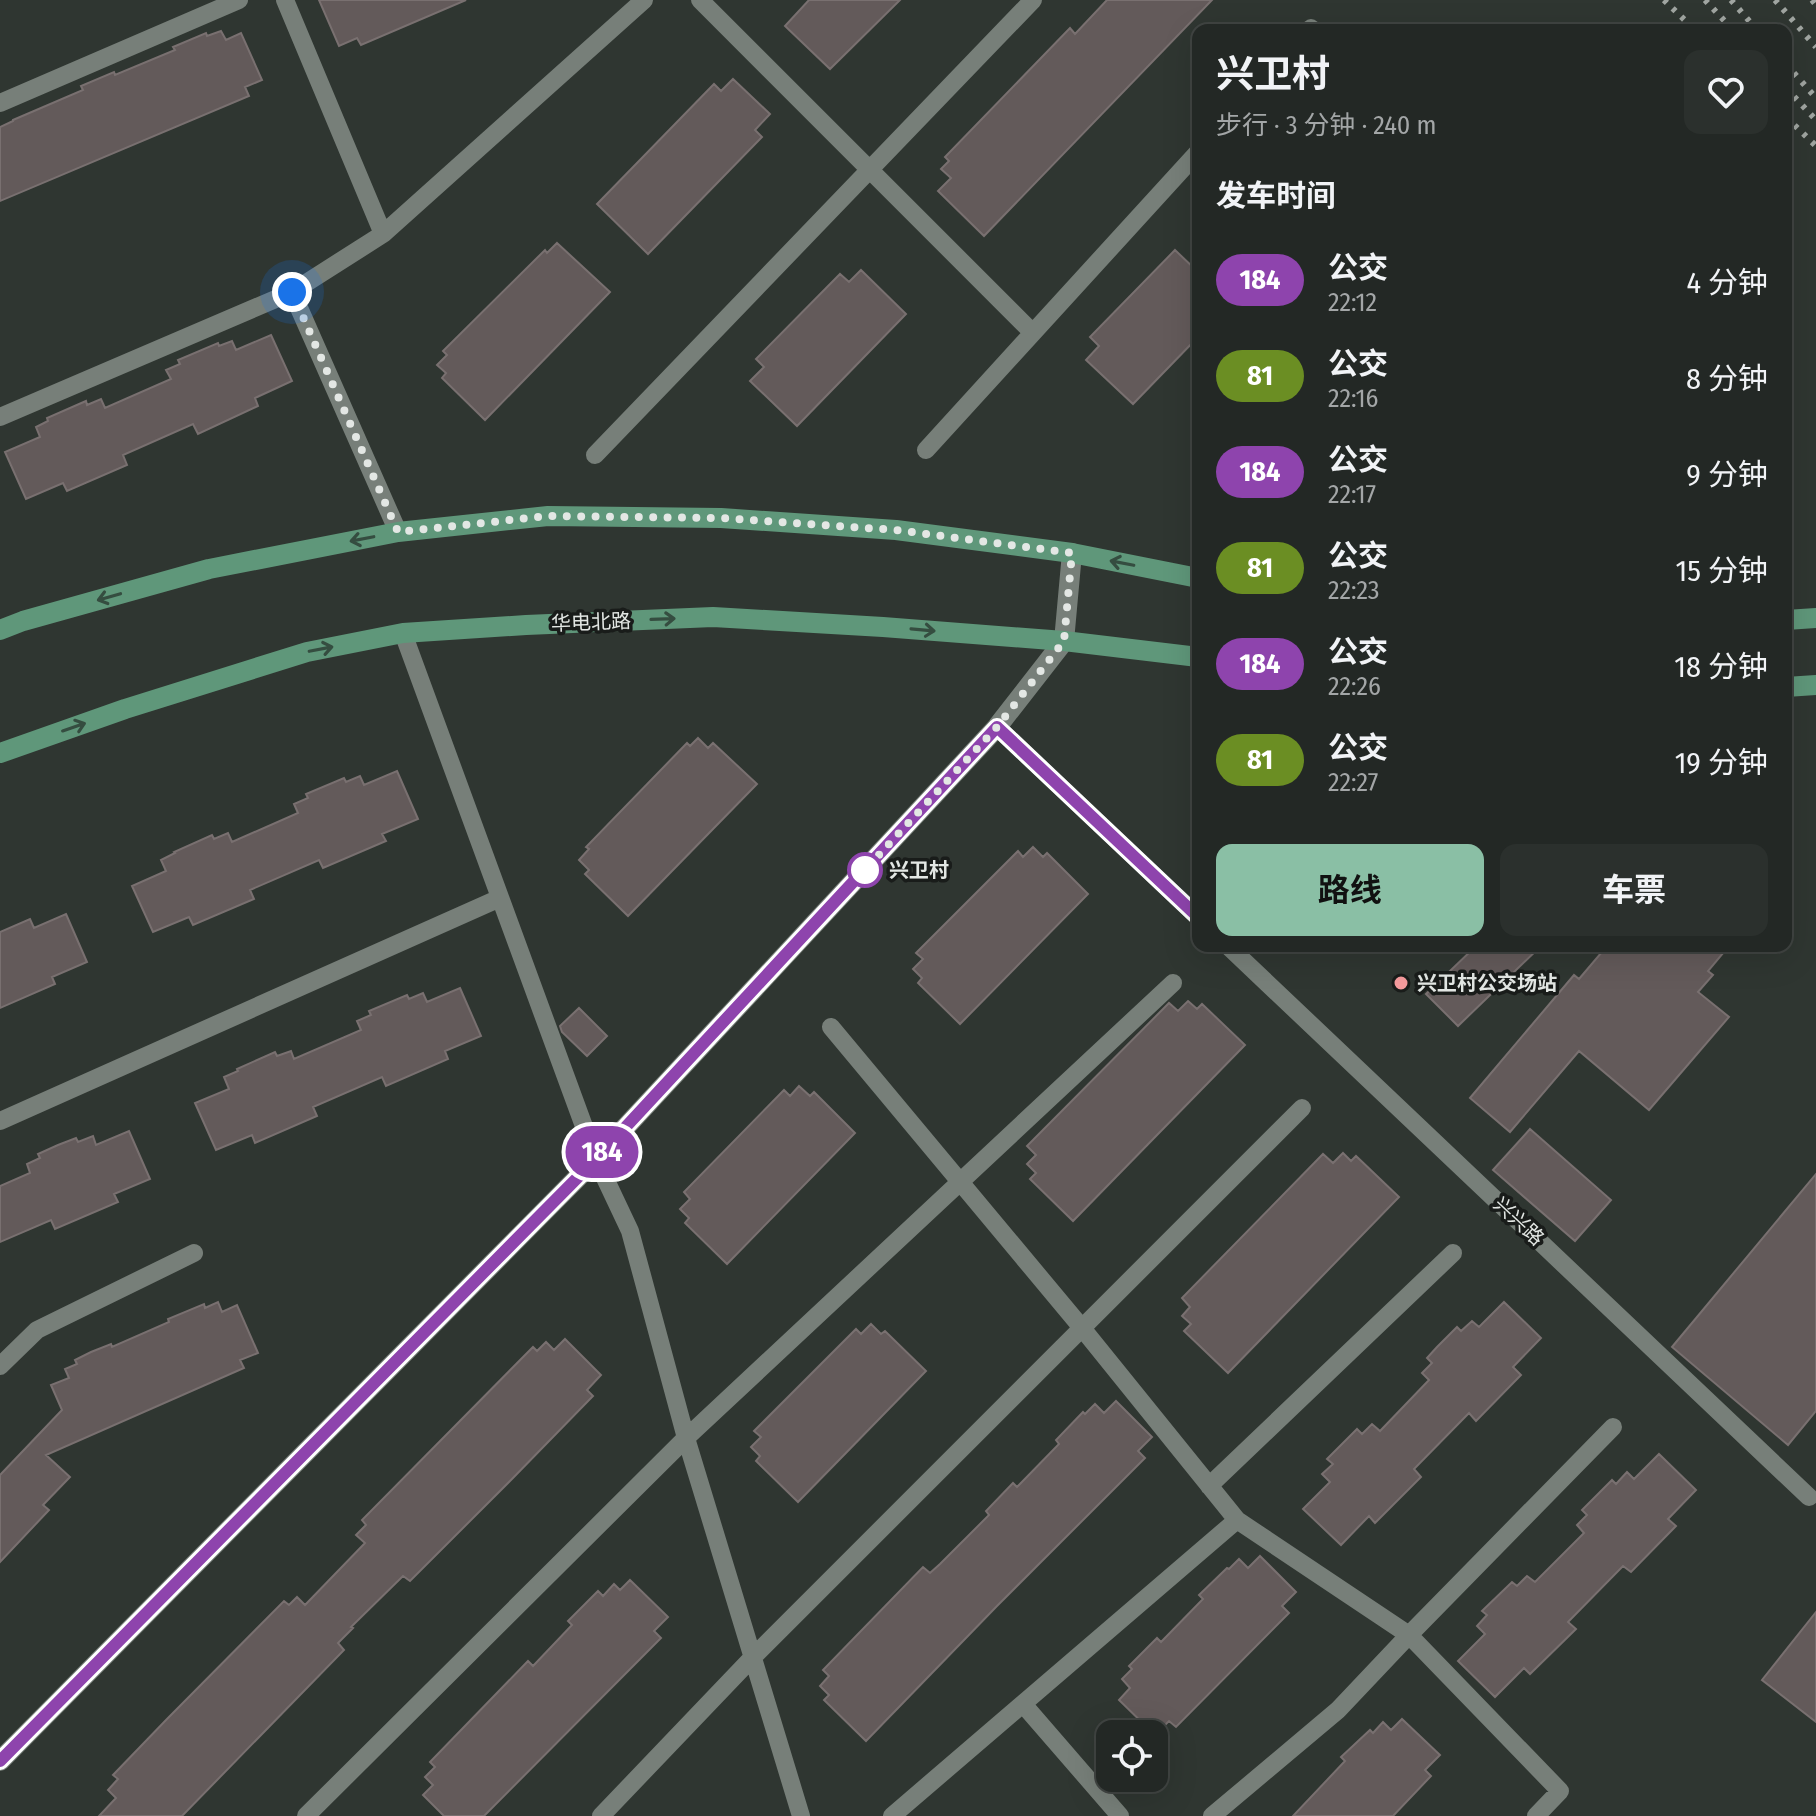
<!DOCTYPE html>
<html lang="zh">
<head>
<meta charset="utf-8">
<style>
	body { margin:0; font-family:"Fira Sans Condensed","Noto Sans SC",sans-serif; background:#2b302d; color:#f1f3f6; height:100vh; display:flex; flex-direction:column; font-size:30px; white-space:nowrap }
	* { box-sizing:border-box; margin:0 }
	p { font-size:26px; color:#a3a6a7 }
	.icon { flex:none; width:44px; height:44px; fill:none; stroke:currentColor; stroke-width:2; stroke-linecap:round; stroke-linejoin:round }
	.map { position:relative; flex:1; overflow:hidden }
	.side { position:absolute; left:1192px; top:24px; width:600px; height:928px; display:flex; flex-direction:column; background:#232825; border-radius:16px; box-shadow:0 8px 32px #0002,0 0 0 2px #404442 }
	.side>* { flex:none }
	.badge { padding:0 16px; border-radius:26px; font-size:28px; line-height:52px }
	.controls { position:absolute; left:1096px; top:1720px; display:grid; gap:16px }
	.controls a { display:grid; place-items:center; width:72px; height:72px; border-radius:16px; background:#232825; box-shadow:0 8px 32px #0002,0 0 0 2px #404442; font-size:40px }
	.you { position:absolute; width:40px; height:40px; margin:-20px; border:6px solid #fff; border-radius:50%; background:#1a73e8; box-shadow:0 0 0 12px #1a73e833 }
	.map>.badge { position:absolute; translate:-50% -50%; box-shadow:0 0 0 4px #fff }
	h2 { padding:0 24px; font-size:30px; line-height:72px }
	.round { display:grid; place-items:center; flex:none; width:84px; height:84px; border-radius:16px; background:#2b302d }
	.head { display:flex; align-items:center; justify-content:space-between; height:136px; padding:0 24px }
	h1 { font-size:38px; font-weight:700; line-height:60px }
	.primary-button { display:flex; gap:16px; margin-top:auto; padding:16px 24px }
	.primary-button a { flex:1; height:92px; border-radius:16px; background:#8abfa5; color:#111; font-size:32px; font-weight:700; line-height:92px; text-align:center }
	.primary-button a+a { background:#2b302d; color:#f1f3f6 }
	ul { padding:0; list-style:none }
	li { display:flex; align-items:center; gap:24px; height:96px; padding:0 24px }
	li div { flex:1 }
	li b { display:block; font-size:30px }
	li em { font-style:normal }
	li .badge { min-width:88px; font-weight:700; text-align:center }
	.map>svg:first-child { display:block }
	.building { fill:#635a5a; stroke:#797070; stroke-width:2 }
	.lines { fill:none; stroke-linecap:round; stroke-linejoin:round }
	.lane { stroke:#777f79; stroke-width:18 }
	.street { stroke:#777f79; stroke-width:20 }
	.secondary { stroke:#5f977a; stroke-width:20 }
	.rail { stroke:#a0a5a1; stroke-width:6; stroke-dasharray:4 8; stroke-linecap:butt }
	.oneway { stroke:#354d40 }
	.line-casing { stroke:#fff; stroke-width:18 }
	.line { stroke:#8e44ad; stroke-width:12 }
	.walk { stroke:#e3e7e4; stroke-width:8; stroke-dasharray:0 14.4 }
	.stop-dot { fill:#fff; stroke:#8e44ad; stroke-width:4 }
	.poi-dot { fill:#f59b9d; stroke:#191c1a; stroke-width:3 }
	.labels { text-anchor:middle; stroke-width:7; stroke-linejoin:round; paint-order:stroke }
	.street-label { font-size:20px; fill:#e3e7e4; stroke:#191c1a }
	.stop-label { font-size:20px; font-weight:bold; fill:#e3e7e4; stroke:#191c1a; text-anchor:start }
	.poi-label { font-size:20px; font-weight:bold; fill:#e3e7e4; stroke:#191c1a; text-anchor:start }
</style>
</head>
<body>
<div class="map">
<svg width="1816" height="1816" viewBox="0 0 1816 1816">
	<rect width="100%" height="100%" fill="#2f3631"/>
	<path class="building" d="M319 0H466L361 45 357 38 339 46Z
		M809 0H900L830 69 785 26Z
		M1107 0H1212L984 236 938 191 951 178 941 169 949 161 945 157 1070 28 1075 34Z
		M221 31 226 40 241 33 262 80 245 87 249 96 0 201V127L13 121V120L83 90 81 86 114 72 115 75 175 50 173 47 206 33 207 36Z
		M733 79 770 114 755 130 762 137 648 254 597 204 714 84 721 91Z
		M557 243 610 292 485 420 442 378 446 373 437 365 447 355 443 351 545 250 547 253Z
		M1175 250 1198 272V337L1133 404 1086 360 1099 346 1090 337Z
		M861 270 906 314 797 426 750 381 764 367 756 359 840 274 849 282Z
		M271 335 292 381 255 398 258 406 198 434 193 424 123 455 127 465 67 491 63 483 26 499 5 452 40 437 36 427 48 421 47 418 86 401 87 405 101 399 105 408 171 379 166 370 180 364 178 360 218 343 219 346 232 341 236 350Z
		M698 738 708 748 713 743 757 784 628 916 585 874 589 870 579 860 589 849 586 847 687 743 690 746Z
		M397 771 418 819 382 834 386 841 323 868 319 860 250 890 254 899 193 925 189 917 153 932 132 886 166 871 161 860 175 853 174 852 212 835 214 839 228 833 232 842 298 813 294 804 308 798 306 794 344 778 346 782 360 776 364 785Z
		M1033 847 1043 857 1047 853 1088 894 960 1024 918 983 922 978 913 969 923 959 916 953 1018 851 1023 857Z
		M66 914 87 962 52 977 55 984 0 1008V932L30 919 34 928Z
		M1476 946H1541L1458 1026 1426 994Z
		M1607 946H1729L1708 971 1713 975 1698 992 1729 1017 1649 1110 1579 1051 1510 1132 1470 1098 1574 975 1579 979Z
		M460 988 481 1036 445 1051 448 1059 386 1086 382 1077 313 1107 317 1116 255 1143 252 1135 216 1150 195 1103 229 1089 224 1077 238 1071 237 1069 275 1052 277 1056 291 1051 294 1059 361 1030 357 1021 371 1015 369 1011 407 995 409 999 423 993 427 1002Z
		M1188 1001 1197 1009 1202 1004 1245 1045 1073 1221 1030 1179 1036 1173 1027 1164 1036 1155 1027 1146 1169 1003 1178 1011Z
		M579 1008 607 1036 587 1056 562 1032 560 1026Z
		M799 1086 810 1096 814 1092 855 1133 727 1264 685 1223 689 1218 680 1209 690 1199 684 1192 784 1090 790 1096Z
		M1530 1129 1611 1200 1575 1241 1493 1170Z
		M129 1131 150 1179 114 1194 118 1202 55 1229 51 1220 0 1242V1186L30 1173 27 1164 40 1158 38 1154 58 1145 76 1138 78 1142 93 1136 96 1145Z
		M1343 1153 1351 1161 1356 1156 1399 1197 1228 1373 1184 1331 1191 1324 1182 1316 1190 1307 1182 1298 1323 1154 1333 1163Z
		M1816 1174V1411L1788 1445 1672 1347Z
		M218 1302 222 1312 237 1305 258 1353 240 1360 244 1368 46 1455 70 1477 43 1505 49 1510 0 1562V1475L62 1410 51 1385 69 1378 65 1369 77 1364 75 1360 91 1352 111 1344 112 1347 169 1322 168 1319 204 1304 205 1308Z
		M1504 1302 1541 1338 1513 1367 1521 1375 1476 1421 1469 1413 1414 1469 1421 1477 1375 1523 1369 1516 1341 1545 1303 1509 1330 1482 1322 1474 1333 1464 1327 1459 1357 1429 1362 1434 1372 1424 1380 1431 1429 1380 1422 1373 1432 1363 1427 1358 1437 1347 1457 1327 1461 1331 1472 1321 1479 1327Z
		M871 1324 881 1334 885 1331 926 1371 798 1502 756 1461 760 1456 751 1447 761 1437 754 1431 856 1329 861 1334Z
		M565 1339 601 1375 587 1390 593 1396 511 1480 410 1581 403 1576 351 1627 353 1628 338 1643 344 1650 182 1816H99L116 1798 108 1790 118 1779 113 1775 167 1719 284 1601 289 1605 297 1597 305 1605 365 1543 356 1535 366 1525 362 1520 533 1347 537 1351 546 1342 554 1350Z
		M1116 1401 1152 1437 1138 1451 1145 1458 997 1606 866 1741 824 1700 829 1695 820 1686 829 1676 823 1670 923 1567 930 1573 940 1564 989 1515 986 1511 1013 1483 1017 1487 1059 1444 1056 1440 1083 1412 1085 1414 1095 1404 1104 1413Z
		M1659 1454 1696 1490 1668 1519 1676 1526 1631 1572 1623 1566 1568 1622 1576 1629 1530 1674 1524 1668 1495 1697 1458 1661 1485 1634 1477 1626 1487 1615 1482 1611 1512 1582 1517 1586 1527 1576 1535 1582 1584 1533 1577 1525 1587 1515 1582 1510 1612 1480 1616 1484 1627 1472 1634 1479Z
		M1260 1556 1296 1592 1282 1606 1289 1613 1176 1727 1169 1721 1155 1735 1119 1700 1130 1688 1122 1679 1132 1669 1129 1666 1157 1638 1161 1642 1203 1599 1199 1595 1227 1568 1229 1569 1239 1559 1248 1568Z
		M630 1580 668 1617 654 1631 661 1638 484 1816H444L423 1795 433 1785 425 1777 435 1767 430 1762 528 1661 533 1666 572 1625 568 1621 598 1591 603 1596 614 1584 620 1590Z
		M1816 1612V1722L1762 1680Z
		M1402 1719 1440 1755 1425 1770 1431 1776 1393 1816H1293L1345 1761 1341 1757 1370 1730 1373 1733 1383 1722 1391 1730Z"/>
	<g class="lines">
		<path class="lane" d="M285 0 383 234 292 292 398 532
			M700 0 1033 333
			M1309 30 1311 28 1313 30
			M0 103 239 0
			M383 234 644 0
			M0 417 292 292
			M926 450 1198 152
			M595 455 1033 0
			M403 633 596 1159 630 1231 686 1438 801 1816
			M997 727 1198 917
			M1228 946 1809 1497
			M831 1027 1082 1328 1237 1520 1409 1635 1560 1791 1536 1816
			M0 1121 500 898
			M0 1366 37 1330 194 1253
			M1209 1486 1453 1253
			M1023 1704 1120 1816
			M306 1816 686 1438 1173 983
			M601 1816 752 1658 1302 1108
			M892 1816 1237 1520
			M1212 1816 1338 1710 1409 1635 1613 1427"/>
		<path class="street" d="M0 1761 596 1159 997 727 1064 641 1072 553"/>
		<path class="secondary" d="M1786 620 1816 618
			M0 630 23 621 209 569 398 532 548 516 721 518 896 530 1072 553 1198 578
			M1786 687 1816 685
			M0 753 125 709 307 652 403 633 526 625 713 617 883 627 1064 641 1198 657"/>
		<path class="rail" d="M1664 0 1695 30
			M1705 0 1733 30
			M1731 0 1757 30
			M1775 0 1816 47
			M1812 0 1816 5
			M1786 64 1816 98
			M1786 88 1816 120
			M1786 117 1816 146"/>
	</g>
	<defs><path id="oneway-shaft" d="M-6 0H5M1.5-3L5.5 0L1.5 3" fill="none" stroke-width="1.6" stroke-linecap="round" stroke-linejoin="round" transform="scale(2)"/></defs>
	<g class="oneway">
		<use href="#oneway-shaft" transform="translate(362 539) rotate(169)"/>
		<use href="#oneway-shaft" transform="translate(1122 563) rotate(-169)"/>
		<use href="#oneway-shaft" transform="translate(109 597) rotate(164)"/>
		<use href="#oneway-shaft" transform="translate(663 619) rotate(-2)"/>
		<use href="#oneway-shaft" transform="translate(923 630) rotate(5)"/>
		<use href="#oneway-shaft" transform="translate(321 649) rotate(-11)"/>
		<use href="#oneway-shaft" transform="translate(74 727) rotate(-19)"/>
	</g>
	<g class="lines">
		<defs>
			<path id="line" d="M0 1761 596 1159 997 727 1198 917"/>
		</defs>
		<use href="#line" class="line-casing"/>
		<use href="#line" class="line"/>
		<path class="walk" d="M292 292 398 532 548 516 721 518 896 530 1072 553 1064 641 997 727 865 870"/>
	</g>
	<circle class="stop-dot" cx="865" cy="870" r="16"/>
	<circle class="poi-dot" cx="1401" cy="983" r="8"/>
	<g class="labels">
		<g class="street-label">
			<text transform="translate(591 622) rotate(-2)" y="7">华电北路</text>
			<text transform="translate(1519 1221) rotate(43)" y="7">兴兴路</text>
		</g>
		<g class="stop-label">
			<text x="889" y="877">兴卫村</text>
		</g>
		<g class="poi-label">
			<text x="1417" y="990">兴卫村公交场站</text>
		</g>
	</g>
</svg>
<div class="controls">
<a><svg class="icon" aria-label="locate" viewBox="0 0 24 24"><circle cx="12" cy="12" r="6"/><path d="M12 2v4M12 18v4M2 12h4M18 12h4"/></svg></a>
</div>
<div class="you" style="left:292px;top:292px"></div>
<b class="badge" style="left:602px;top:1152px;background:#8e44ad;color:#fff">184</b>
<section class="side">
<div class="head"><div><h1>兴卫村</h1><p>步行 · 3 分钟 · 240 m</p></div><a class="round"><svg class="icon" aria-label="heart" viewBox="0 0 24 24"><path d="M12 20l-8-8c-3-5 5-10 8-4 3-6 11-1 8 4z"/></svg></a></div>
<h2>发车时间</h2>
<ul>
<li><span class="badge" style="background:#8e44ad;color:#fff">184</span><div><b>公交</b><p>22:12</p></div><em>4 分钟</em></li>
<li><span class="badge" style="background:#6b8e23;color:#fff">81</span><div><b>公交</b><p>22:16</p></div><em>8 分钟</em></li>
<li><span class="badge" style="background:#8e44ad;color:#fff">184</span><div><b>公交</b><p>22:17</p></div><em>9 分钟</em></li>
<li><span class="badge" style="background:#6b8e23;color:#fff">81</span><div><b>公交</b><p>22:23</p></div><em>15 分钟</em></li>
<li><span class="badge" style="background:#8e44ad;color:#fff">184</span><div><b>公交</b><p>22:26</p></div><em>18 分钟</em></li>
<li><span class="badge" style="background:#6b8e23;color:#fff">81</span><div><b>公交</b><p>22:27</p></div><em>19 分钟</em></li>
</ul>
<div class="primary-button"><a>路线</a><a>车票</a></div>
</section>
</div>
</body>
</html>
